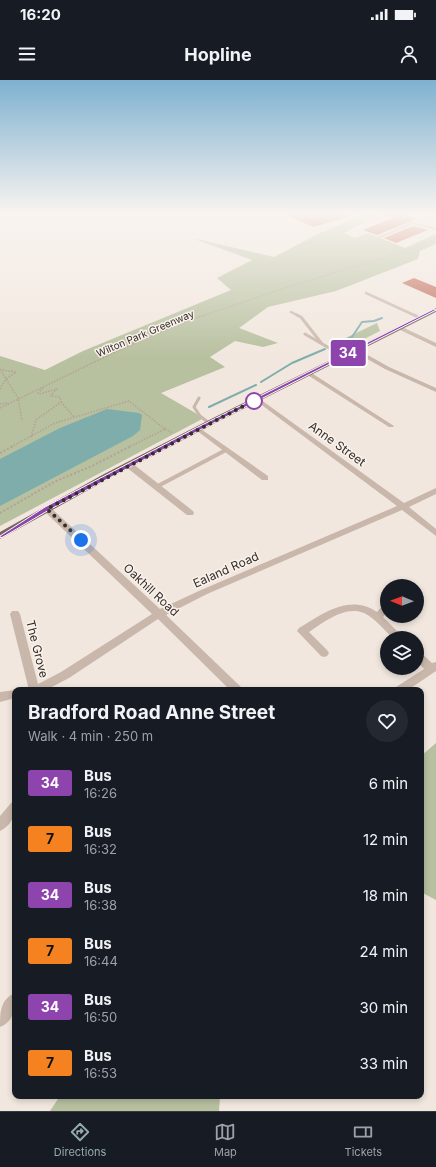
<!DOCTYPE html>
<html lang="en">
<head>
<meta charset="utf-8">
<style>
	body { margin:0; font-family:Inter,sans-serif; background:#242831; color:#f1f3f6; height:100vh; display:flex; flex-direction:column; font-size:15px; white-space:nowrap }
	* { box-sizing:border-box; margin:0 }
	p { font-size:13px; color:#9ea1a6 }
	.icon { flex:none; width:22px; height:22px; fill:none; stroke:currentColor; stroke-width:2; stroke-linecap:round; stroke-linejoin:round }
	.map { position:relative; flex:1; overflow:hidden }
	.sheet { position:absolute; left:12px; top:607px; width:412px; height:412px; display:flex; flex-direction:column; background:#171b24; border-radius:8px; box-shadow:0 2px 6px #0003 }
	.sheet>* { flex:none }
	.badge { padding:0 8px; border-radius:3px; font-size:14px; line-height:26px }
	.needle { width:26px; rotate:271deg }
	.buttons { position:absolute; left:380px; top:499px; display:grid; gap:8px }
	.buttons a { display:grid; place-items:center; width:44px; height:44px; border-radius:50%; background:#171b24; box-shadow:0 2px 6px #0003; font-size:20px }
	.you { position:absolute; width:20px; height:20px; margin:-10px; border:3px solid #fff; border-radius:50%; background:#1a73e8; box-shadow:0 0 0 6px #1a73e833 }
	.map>.badge { position:absolute; translate:-50% -50%; box-shadow:0 0 0 2px #fff }
	.round { display:grid; place-items:center; flex:none; width:42px; height:42px; border-radius:21px; background:#242831 }
	.headline { display:flex; align-items:center; justify-content:space-between; height:68px; padding:0 16px }
	h1 { font-size:19px; font-weight:700; line-height:30px }
	ul { padding:0; list-style:none }
	li { display:flex; align-items:center; gap:12px; height:56px; padding:0 16px }
	li div { flex:1 }
	li b { display:block; font-size:15px }
	li em { font-style:normal }
	li .badge { min-width:44px; font-weight:700; text-align:center }
	.status { display:flex; justify-content:space-between; align-items:center; height:28px; padding:0 20px; background:#171b24; direction:ltr }
	.status svg { height:11px; fill:currentColor }
	header { display:flex; justify-content:space-between; align-items:center; height:52px; padding:0 16px; background:#171b24; font-size:18px; font-weight:700 }
	.menu { display:flex; justify-content:space-around; align-items:center; height:56px; border-top:1px solid #363941; background:#171b24; font-size:11px; color:#9ea1a6 }
	.menu a { display:grid; justify-items:center; gap:2px }
	.menu .selected { color:#94acae }
	.map>svg:first-child { display:block }
	.green { fill:#b7c09f }
	.water { fill:#7fadac }
	.lines { fill:none; stroke-linecap:round; stroke-linejoin:round }
	.stream { stroke:#7fadac; stroke-width:2 }
	.building { fill:#bf634f }
	.path-far2 { stroke:#b5a195; stroke-width:1; stroke-dasharray:1 1; stroke-linecap:butt }
	.path-far1 { stroke:#b5a195; stroke-width:1.5; stroke-dasharray:1.5 1.5; stroke-linecap:butt }
	.path { stroke:#b5a195; stroke-width:2; stroke-dasharray:2 2; stroke-linecap:butt }
	.lane-far2 { stroke:#c9b7ab; stroke-width:2.5 }
	.lane-far1 { stroke:#c9b7ab; stroke-width:3 }
	.lane { stroke:#c9b7ab; stroke-width:4 }
	.street { fill:#c9b7ab; fill-rule:evenodd }
	.primary { fill:#78645c; fill-rule:evenodd }
	.line { fill:#8e44ad; stroke:#fff }
	.walk { stroke:#372d2a; stroke-width:4; stroke-dasharray:0 7.2 }
	.stop-dot { fill:#fff; stroke:#8e44ad; stroke-width:2 }
	.labels { text-anchor:middle; stroke-width:3; stroke-linejoin:round; paint-order:stroke }
	.far-street-label { font-size:10px; fill:#372d2a; stroke:#f9f2eb }
	.street-label { font-size:12px; fill:#372d2a; stroke:#f9f2eb }
</style>
</head>
<body>
<div class="status"><b>16:20</b><svg viewBox="0 0 49 12"><path d="M0 12V9h3v3zM5 12V6h3v6zM10 12V3h3v9zM15 12V0h3v12zM26 1h20v11H26zM47 4h2v5h-2z"/></svg></div>
<header><svg class="icon" aria-label="menu" viewBox="0 0 24 24"><path d="M4 6h16M4 12h16M4 18h16"/></svg>Hopline<svg class="icon" aria-label="person" viewBox="0 0 24 24"><circle cx="12" cy="8" r="4"/><path d="M4 21q1-7 8-7t8 7"/></svg></header>
<div class="map">
<svg width="436" height="1031" viewBox="0 0 436 1031">
	<rect width="100%" height="100%" fill="#f1e7de"/>
	<path class="green" d="M365 134H380L344 153 355 158 368 153 405 168 436 154V164L420 171 418 179 336 211 268 227 239 248 278 263 263 267 235 261 210 277 225 287 161 313 204 338 0 446V276L45 290 83 271 231 210 217 198 252 180 192 158 274 177 318 154Z
		M377 243 380 251 342 270 333 264Z
		M436 663V820L421 812V676Z
		M60 1016H220L219 1031H50Z"/>
	<path class="water" d="M107 329 139 333 142 335 140 350 133 356 0 426V379L60 348Z"/>
	<g class="lines">
		<path class="stream" d="M332 266 352 257 362 242 374 241 382 238
			M261 302 292 283 325 269
			M209 327 256 305"/>
	</g>
	<path class="building" d="M283 134H349V136L314 147Z
		M383 134H404L417 139 377 155 363 150 393 138Z
		M413 146 428 150 396 163 384 158Z
		M414 198 436 207V218L402 203Z"/>
	<g class="lines">
		<path class="path-far2" d="M202 236 294 205 416 168 430 162 436 157"/>
		<path class="path-far1" d="M0 289 18 318 22 341
			M43 308 38 313 39 314 57 309 50 316
			M0 309 6 299 16 292 2 290
			M61 322 74 337
			M0 324 8 323
			M0 328 115 272 176 245 205 235
			M165 349 173 353
			M31 357 36 340 61 322 60 317 50 316
			M11 367 55 343 129 321 165 349 129 367"/>
		<path class="path" d="M0 373 13 366
			M0 433 56 401 92 386 131 366"/>
		<path class="lane-far2" d="M366 213 416 236
			M291 232 299 236"/>
		<path class="lane-far1" d="M297 235 301 237 322 264
			M414 235 420 238
			M305 254 343 276
			M199 318 194 327 200 336 209 343"/>
		<path class="lane" d="M156 407 226 370"/>
		<path class="street" d="M413 142 436 148V150L413 144 381 158 377 157Z
			M398 247H402L436 263V267L398 249Z
			M353 269H357L389 287 436 308V312L385 289 353 271Z
			M306 292H310L394 346 393 347H389L306 294Z
			M257 317 404 423 436 408V414L409 427 436 449V456L402 430 207 514 166 535 241 607 242 610H230L158 539 69 598 46 610H29L10 534 12 531H18L20 534 38 604 61 592 152 534 44 431 43 429 44 427H50L160 529 201 510 397 426 255 320V318Z
			M198 347 268 396V400H262L196 350V348Z
			M126 383H132L193 431 194 433 193 435H187L126 387Z
			M387 523V533L383 537 404 558H393C384 550 375 538 364 533 345 525 324 542 309 552L327 570 329 573 327 576 324 577 321 576 297 551 299 548C322 534 350 513 377 532L384 524Z
			M417 571 420 572 432 583 436 582V591L408 610H395L396 607 424 589 417 581Z
			M15 610V618L0 622V612L15 610H16Z
			M15 721C15 734 13 745 0 751V736L11 723Z
			M15 913C15 927 15 941 0 947 0 933 0 919 15 913Z"/>
		<path class="primary" d="M436 228V232L219 341 110 398 0 459V452L104 394 213 338Z"/>
	</g>
	<linearGradient id="sky" x2="0" y2="1"><stop stop-color="#7eb1d0"/><stop offset="0.48" stop-color="#f9f4f0"/><stop offset="1" stop-color="#f9f4f0" stop-opacity="0"/></linearGradient>
	<rect width="436" height="278" fill="url(#sky)"/>
	<path class="line" d="M434 229 436 230 200 350 49 430 3 457 0 458V456L45 427 196 348Z"/>
	<g class="lines">
		<path class="walk" d="M81 460 47 429 257 319 254 321"/>
	</g>
	<circle class="stop-dot" cx="254" cy="321" r="8"/>
	<g class="labels">
		<g class="far-street-label">
			<text transform="translate(145 253) rotate(-23)" y="4">Wilton Park Greenway</text>
		</g>
		<g class="street-label">
			<text transform="translate(337 364) rotate(36)" y="4">Anne Street</text>
			<text transform="translate(226 490) rotate(-24)" y="4">Ealand Road</text>
			<text transform="translate(151 510) rotate(43)" y="4">Oakhill Road</text>
			<text transform="translate(37 569) rotate(76)" y="4">The Grove</text>
		</g>
	</g>
</svg>
<div class="buttons">
<a><svg class="needle" viewBox="-14 -14 28 28"><path d="M0-13l5 13h-10z" fill="#e53935"/><path d="M0 13l5-13h-10z" fill="#9ea1a6"/></svg></a>
<a><svg class="icon" aria-label="layers" viewBox="0 0 24 24"><path d="M12 4l9 5-9 5-9-5zM3 14l9 5 9-5"/></svg></a>
</div>
<div class="you" style="left:81px;top:460px"></div>
<b class="badge" style="left:348px;top:273px;background:#8e44ad;color:#fff">34</b>
<section class="sheet">
<div class="headline"><div><h1>Bradford Road Anne Street</h1><p>Walk · 4 min · 250 m</p></div><a class="round"><svg class="icon" aria-label="heart" viewBox="0 0 24 24"><path d="M12 20l-8-8c-3-5 5-10 8-4 3-6 11-1 8 4z"/></svg></a></div>
<ul>
<li><span class="badge" style="background:#8e44ad;color:#fff">34</span><div><b>Bus</b><p>16:26</p></div><em>6 min</em></li>
<li><span class="badge" style="background:#f58220;color:#111">7</span><div><b>Bus</b><p>16:32</p></div><em>12 min</em></li>
<li><span class="badge" style="background:#8e44ad;color:#fff">34</span><div><b>Bus</b><p>16:38</p></div><em>18 min</em></li>
<li><span class="badge" style="background:#f58220;color:#111">7</span><div><b>Bus</b><p>16:44</p></div><em>24 min</em></li>
<li><span class="badge" style="background:#8e44ad;color:#fff">34</span><div><b>Bus</b><p>16:50</p></div><em>30 min</em></li>
<li><span class="badge" style="background:#f58220;color:#111">7</span><div><b>Bus</b><p>16:53</p></div><em>33 min</em></li>
</ul>
</section>
</div>
<nav class="menu">
<a class="selected"><svg class="icon" aria-label="directions" viewBox="0 0 24 24"><path d="M12 3l9 9-9 9-9-9zM9 14v-3h6M13 9l2 2-2 2"/></svg>Directions</a>
<a><svg class="icon" aria-label="map" viewBox="0 0 24 24"><path d="M3 6l6-2 6 2 6-2v14l-6 2-6-2-6 2zM9 4v14M15 6v14"/></svg>Map</a>
<a><svg class="icon" aria-label="tickets" viewBox="0 0 24 24"><path d="M3 7h18v10H3zM15 7v10"/></svg>Tickets</a>
</nav>
</body>
</html>
